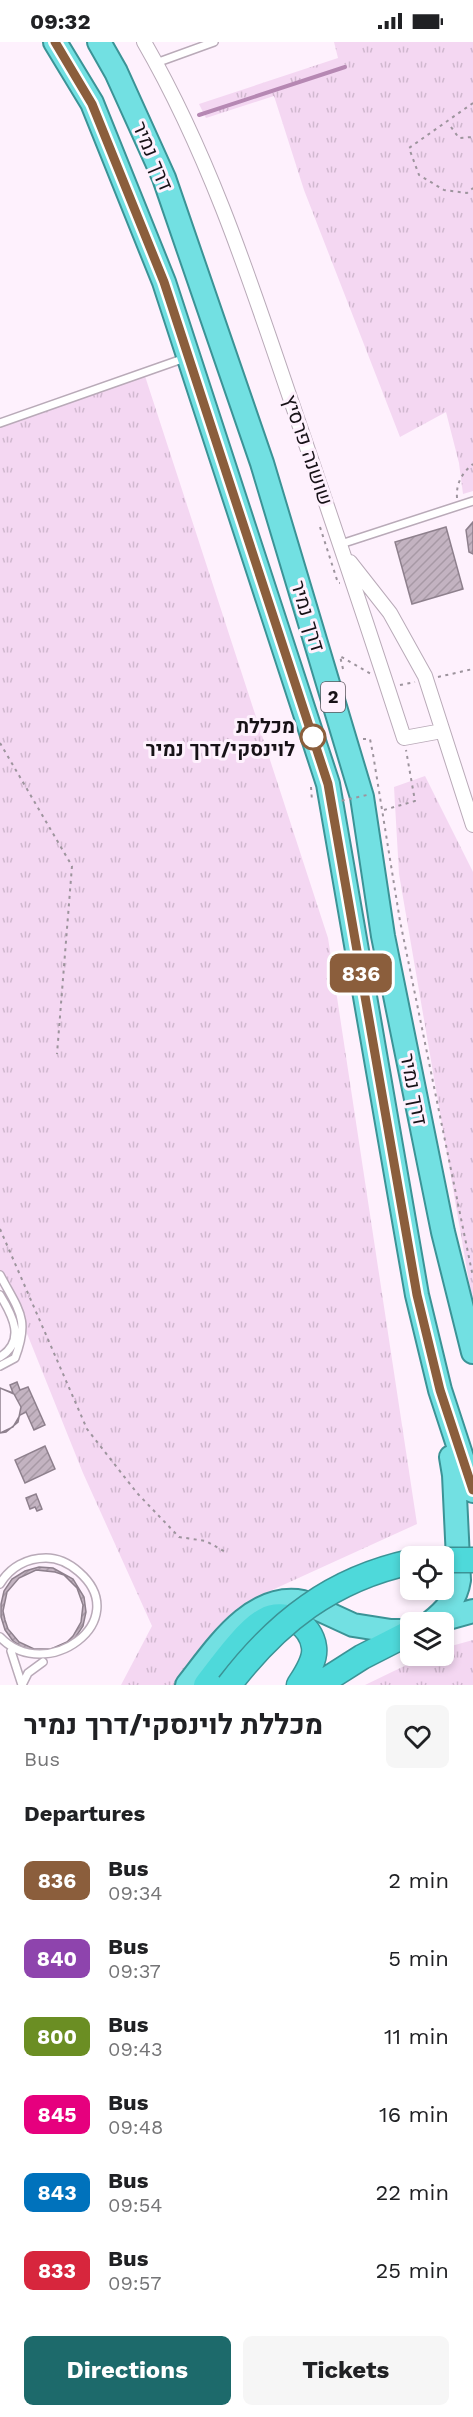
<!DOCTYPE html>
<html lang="en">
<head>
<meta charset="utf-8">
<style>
	body { margin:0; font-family:"Work Sans",Heebo,sans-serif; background:#f6f6f6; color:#202124; height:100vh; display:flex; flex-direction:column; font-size:22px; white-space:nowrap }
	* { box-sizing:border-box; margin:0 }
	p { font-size:20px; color:#757577 }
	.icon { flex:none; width:33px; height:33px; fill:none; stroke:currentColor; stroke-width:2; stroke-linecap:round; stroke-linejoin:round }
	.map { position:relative; height:1643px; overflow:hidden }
	.details { display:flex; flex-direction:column; background:#fff; flex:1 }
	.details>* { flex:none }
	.badge { padding:0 12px; border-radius:9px; font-size:21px; line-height:39px }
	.fabs { position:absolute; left:400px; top:1504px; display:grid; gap:12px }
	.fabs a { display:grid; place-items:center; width:54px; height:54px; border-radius:9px; background:#fff; box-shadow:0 3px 9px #0003; font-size:30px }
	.map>.badge { position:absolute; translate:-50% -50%; box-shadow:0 0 0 3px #fff }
	h2 { padding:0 24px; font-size:22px; line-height:54px }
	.round { display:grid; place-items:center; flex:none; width:63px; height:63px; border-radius:9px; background:#f6f6f6 }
	.summary { display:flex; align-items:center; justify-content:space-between; height:102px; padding:0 24px }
	h1 { font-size:28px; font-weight:700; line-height:45px }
	.action { display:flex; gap:12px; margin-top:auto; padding:12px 24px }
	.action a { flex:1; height:69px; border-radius:9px; background:#1d6a6b; color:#fff; font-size:24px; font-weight:700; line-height:69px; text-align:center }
	.action a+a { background:#f6f6f6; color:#202124 }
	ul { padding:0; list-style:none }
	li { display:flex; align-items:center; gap:18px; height:78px; padding:0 24px }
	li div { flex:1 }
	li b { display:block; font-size:22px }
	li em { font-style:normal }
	li .badge { min-width:66px; font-weight:700; text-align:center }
	.status { display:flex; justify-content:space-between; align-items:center; height:42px; padding:0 30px; background:#fff; direction:ltr }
	.status svg { height:16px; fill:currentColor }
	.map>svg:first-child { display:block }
	.grass { fill:url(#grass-tufts) }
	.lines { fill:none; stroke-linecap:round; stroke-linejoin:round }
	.stream { stroke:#b688b3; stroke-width:4 }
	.building { fill:url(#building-hatch); stroke:#8e808d; stroke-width:1.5; fill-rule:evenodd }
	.service-casing { stroke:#b9aab8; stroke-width:10 }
	.minor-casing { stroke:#b9aab8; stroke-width:16 }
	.trunk-casing { stroke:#3b9396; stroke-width:26 }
	.motorway-casing { stroke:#3b9396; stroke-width:27 }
	.path { stroke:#9d949d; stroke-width:2; stroke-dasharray:3 4.5; stroke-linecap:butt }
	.service { stroke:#fff; stroke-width:7 }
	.minor { stroke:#fff; stroke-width:14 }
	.trunk { stroke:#72e0e2; stroke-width:22 }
	.motorway { stroke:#4ed9da; stroke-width:24 }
	.motorway-bridge-casing { stroke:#3b9396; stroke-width:27; stroke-linecap:butt }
	.path-bridge { stroke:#9d949d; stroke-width:2; stroke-dasharray:3 4.5; stroke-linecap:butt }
	.motorway-bridge { stroke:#4ed9da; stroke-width:24 }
	.line-casing { stroke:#fff; stroke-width:14 }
	.line { stroke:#8b5e3c; stroke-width:9 }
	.stop-dot { fill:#fff; stroke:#8b5e3c; stroke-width:3 }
	.labels { text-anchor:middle; stroke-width:6; stroke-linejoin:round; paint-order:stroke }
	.shield { fill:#fef1fd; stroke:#5c555c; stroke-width:1.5 }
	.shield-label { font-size:18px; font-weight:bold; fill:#171217 }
	.street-label { font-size:20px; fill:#171217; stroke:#fef1fd }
	.stop-label { font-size:20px; font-weight:bold; fill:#171217; stroke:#fef1fd; text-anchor:end }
</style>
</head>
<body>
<div class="status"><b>09:32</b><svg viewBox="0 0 49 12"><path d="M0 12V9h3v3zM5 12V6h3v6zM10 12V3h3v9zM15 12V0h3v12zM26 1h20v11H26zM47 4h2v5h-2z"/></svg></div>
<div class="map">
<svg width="473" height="1643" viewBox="0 0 473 1643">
	<defs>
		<pattern id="grass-tufts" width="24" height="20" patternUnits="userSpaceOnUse" patternTransform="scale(1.5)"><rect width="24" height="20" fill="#f4d7f2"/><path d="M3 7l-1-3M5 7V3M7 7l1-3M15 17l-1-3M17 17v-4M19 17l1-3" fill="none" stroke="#d0b8cf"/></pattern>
		<pattern id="building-hatch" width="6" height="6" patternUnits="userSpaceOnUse" patternTransform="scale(1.5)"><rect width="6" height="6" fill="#c3b3c1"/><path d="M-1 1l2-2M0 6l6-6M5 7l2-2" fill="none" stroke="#a799a5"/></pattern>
	</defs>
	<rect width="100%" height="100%" fill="#fef1fd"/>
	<path class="grass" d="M334 0H473V449L463 452 459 421 446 370 400 395 304 148 274 54 206 76 199 62 338 16Z
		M144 331 328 896 417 1482 246 1560 181 1643H121L152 1584 83 1431 28 1294 0 1231V385Z
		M425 734 473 830V1263L399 832 394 745Z
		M473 1598V1643H365L425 1614H444V1606Z"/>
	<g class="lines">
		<path class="stream" d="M199 73 345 25"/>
	</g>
	<path class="building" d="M473 480V512L469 510 466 488Z
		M446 485 463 547 412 562 395 500Z
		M17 1340 20 1348 28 1345 45 1383 34 1388 26 1370 20 1373 13 1385 0 1391V1346L13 1351 10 1343Z
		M0 1346 14 1352 21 1365 18 1380 6 1390 0 1391Z
		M45 1404 55 1427 25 1441 15 1418Z
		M36 1452 42 1467 37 1469 35 1465 30 1467 26 1456Z
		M39 1525 53 1526 73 1537 84 1555 86 1570 83 1584 75 1596 64 1605 38 1610 25 1607 13 1599 5 1588 1 1575V1562L4 1549 12 1537 25 1529ZM36 1528 55 1530 64 1533 77 1546 83 1563 81 1580 73 1594 67 1600 51 1607H34L19 1600 8 1587 5 1578 3 1569 7 1550 19 1536Z"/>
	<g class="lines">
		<defs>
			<path id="service" d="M156 21 214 0
				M0 381 185 316
				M341 502 473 459
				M0 1233C19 1269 30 1277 15 1316L0 1324
				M0 1253C13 1274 26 1299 0 1315
				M0 1542C10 1525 27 1516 46 1516 58 1516 70 1522 79 1530 135 1579 46 1643 0 1595
				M11 1609 22 1643
				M22 1643 28 1631 43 1620"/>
			<path id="minor" d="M144 0C207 109 247 229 287 347 327 463 366 579 404 696L442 689
				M350 520 390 571 425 634 473 783"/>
			<path id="trunk" d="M55 0 92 61 164 240 328 742 417 1253 440 1348 473 1449
				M99 0 116 30 164 136 262 421 362 755 383 894 443 1190 473 1310
				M434 1580 473 1569
				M430 1581C445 1569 456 1558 459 1538L454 1433 451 1415
				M187 1643C215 1608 251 1550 303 1560L353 1583 391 1589H411"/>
			<path id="motorway" d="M206 1643C220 1625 246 1588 265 1578 285 1567 311 1582 314 1605 316 1618 306 1632 299 1643
				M318 1643 362 1615 411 1590"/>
		</defs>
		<use href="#service" class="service-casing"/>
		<use href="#minor" class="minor-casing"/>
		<use href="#trunk" class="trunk-casing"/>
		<use href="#motorway" class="motorway-casing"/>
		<path class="path" d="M473 61 409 106 419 133 444 148 467 151 473 146
			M451 85 459 96 473 95
			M457 456C456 441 462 431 473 422
			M320 485 338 541H340
			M343 627 340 614 371 632
			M438 635 473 627
			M400 643 415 640
			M363 697H370L373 712 400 879 473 1235
			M0 701 72 824 57 1012
			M311 745 312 759
			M384 768 415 759 406 708
			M0 1187 87 1387 137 1451 179 1495 206 1499 227 1511"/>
		<use href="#service" class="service"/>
		<use href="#minor" class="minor"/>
		<use href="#trunk" class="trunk"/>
		<use href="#motorway" class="motorway"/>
		<defs>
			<path id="motorway-bridge" d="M444 1518H473
				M229 1643C277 1580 332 1537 411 1520"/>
		</defs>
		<use href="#motorway-bridge" class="motorway-bridge-casing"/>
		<path class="path-bridge" d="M327 762 367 753"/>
		<use href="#motorway-bridge" class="motorway-bridge"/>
	</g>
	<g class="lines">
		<defs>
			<path id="line" d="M55 0 92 62 164 240 328 742 417 1253 440 1348 473 1448"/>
		</defs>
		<use href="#line" class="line-casing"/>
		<use href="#line" class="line"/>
	</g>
	<circle class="stop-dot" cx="313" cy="695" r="12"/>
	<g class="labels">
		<rect class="shield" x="321" y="640" width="24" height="30" rx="4.5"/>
		<g class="shield-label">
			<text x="333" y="661">2</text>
		</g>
		<g class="street-label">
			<text transform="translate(153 114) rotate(67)" y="7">דרך נמיר</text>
			<text transform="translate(308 408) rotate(71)" y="7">שושנה פרסיץ</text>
			<text transform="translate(308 574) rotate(73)" y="7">דרך נמיר</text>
			<text transform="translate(414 1047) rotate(79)" y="7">דרך נמיר</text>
		</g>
		<g class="stop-label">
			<text x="295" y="691">מכללת<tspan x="295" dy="23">לוינסקי/דרך נמיר</tspan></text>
		</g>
	</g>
</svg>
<div class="fabs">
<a><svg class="icon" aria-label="locate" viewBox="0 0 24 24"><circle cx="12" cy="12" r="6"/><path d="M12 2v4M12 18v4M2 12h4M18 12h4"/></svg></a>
<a><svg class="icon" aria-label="layers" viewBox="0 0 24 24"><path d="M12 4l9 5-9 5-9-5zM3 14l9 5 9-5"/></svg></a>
</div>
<b class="badge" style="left:361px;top:931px;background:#8b5e3c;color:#fff">836</b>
</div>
<section class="details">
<div class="summary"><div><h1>מכללת לוינסקי/דרך נמיר</h1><p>Bus</p></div><a class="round"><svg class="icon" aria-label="heart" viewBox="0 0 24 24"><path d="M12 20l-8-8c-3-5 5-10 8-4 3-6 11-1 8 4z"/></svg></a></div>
<h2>Departures</h2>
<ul>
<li><span class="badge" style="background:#8b5e3c;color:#fff">836</span><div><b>Bus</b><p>09:34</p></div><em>2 min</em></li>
<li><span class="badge" style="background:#8e44ad;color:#fff">840</span><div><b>Bus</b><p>09:37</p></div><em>5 min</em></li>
<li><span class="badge" style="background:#6b8e23;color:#fff">800</span><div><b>Bus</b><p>09:43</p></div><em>11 min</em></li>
<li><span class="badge" style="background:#e6007e;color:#fff">845</span><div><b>Bus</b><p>09:48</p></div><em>16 min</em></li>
<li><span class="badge" style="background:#0072bc;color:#fff">843</span><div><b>Bus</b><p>09:54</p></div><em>22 min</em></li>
<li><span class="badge" style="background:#d7263d;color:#fff">833</span><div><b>Bus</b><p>09:57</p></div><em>25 min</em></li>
</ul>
<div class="action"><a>Directions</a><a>Tickets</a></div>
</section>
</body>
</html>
